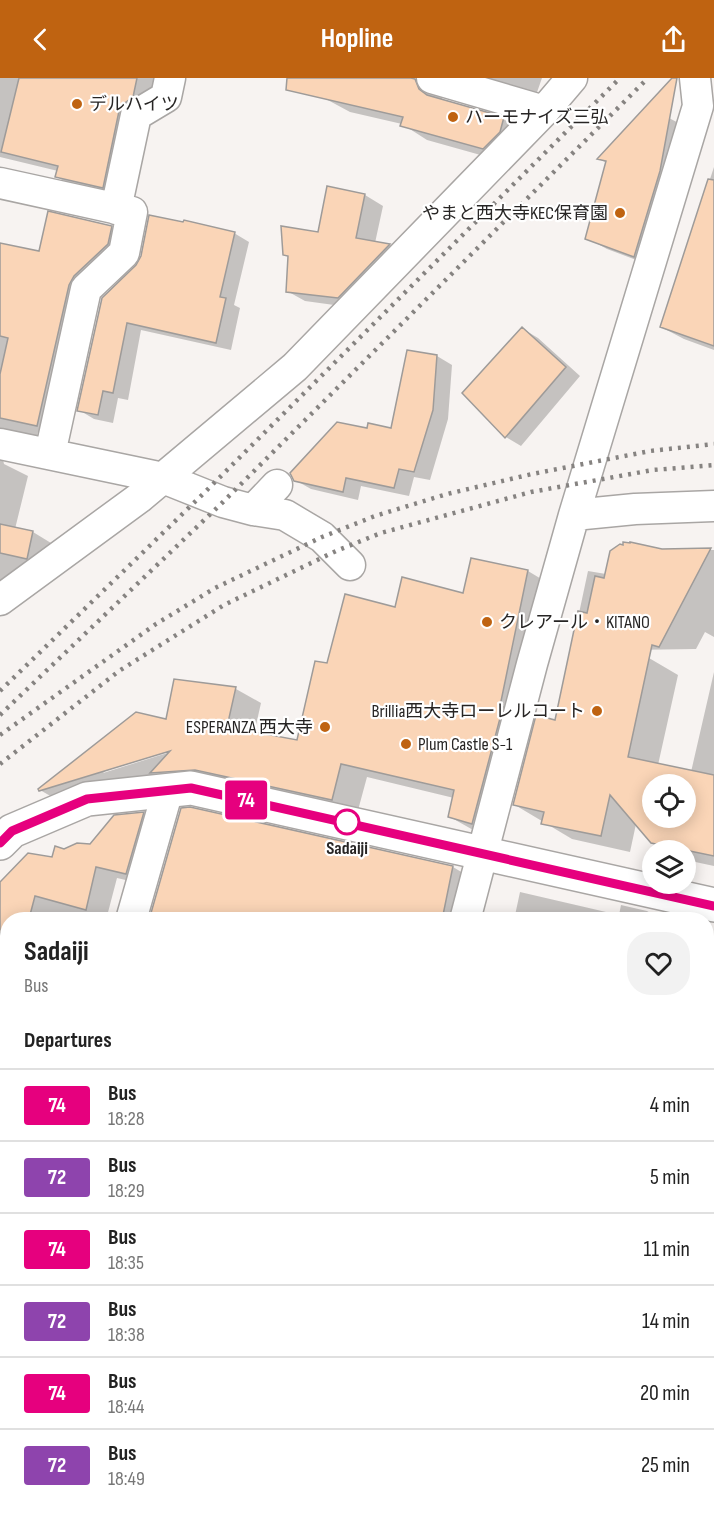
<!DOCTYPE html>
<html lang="en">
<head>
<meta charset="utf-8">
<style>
	body { margin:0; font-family:"Sofia Sans Condensed","Noto Sans JP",sans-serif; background:#f2f2f2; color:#222; height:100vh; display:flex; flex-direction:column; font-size:22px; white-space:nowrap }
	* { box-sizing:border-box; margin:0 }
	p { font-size:20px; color:#767676 }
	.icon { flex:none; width:33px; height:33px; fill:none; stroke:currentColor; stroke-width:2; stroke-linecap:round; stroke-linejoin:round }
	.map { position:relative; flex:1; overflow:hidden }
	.details { position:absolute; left:0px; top:834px; width:714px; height:602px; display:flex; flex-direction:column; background:#fff; border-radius:24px 24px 0 0; box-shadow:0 3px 15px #0003 }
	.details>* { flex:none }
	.badge { padding:0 12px; border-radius:4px; font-size:21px; line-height:39px }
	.buttons { position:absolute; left:642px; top:696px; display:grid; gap:12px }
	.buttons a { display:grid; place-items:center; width:54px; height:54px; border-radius:50%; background:#fff; box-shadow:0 3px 15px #0003; font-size:30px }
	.map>.badge { position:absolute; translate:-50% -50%; box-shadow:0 0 0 3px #fff }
	h2 { padding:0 24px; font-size:22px; line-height:54px }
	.round { display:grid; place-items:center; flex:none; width:63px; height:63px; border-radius:24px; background:#f2f2f2 }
	.headline { display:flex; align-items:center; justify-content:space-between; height:102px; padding:0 24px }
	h1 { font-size:28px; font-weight:700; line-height:45px }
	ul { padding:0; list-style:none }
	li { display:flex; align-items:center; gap:18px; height:72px; padding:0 24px; border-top:2px solid #e0e0e0 }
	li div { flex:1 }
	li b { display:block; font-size:22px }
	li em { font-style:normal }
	li .badge { min-width:66px; font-weight:700; text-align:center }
	header { display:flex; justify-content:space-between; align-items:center; height:78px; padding:0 24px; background:#bf6311; color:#fff; font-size:27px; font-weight:700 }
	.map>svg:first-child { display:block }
	.shadow { fill:#0003; fill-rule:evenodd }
	.building { fill:#fad5b7; stroke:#9e9b99; stroke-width:1.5; fill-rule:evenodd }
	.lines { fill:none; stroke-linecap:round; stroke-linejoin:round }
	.service-casing { stroke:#a9a6a4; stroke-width:18 }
	.minor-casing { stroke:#a9a6a4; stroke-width:33 }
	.secondary-casing { stroke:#a9a6a4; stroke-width:36 }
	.path { stroke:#8d8a88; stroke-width:4; stroke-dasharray:4.5 4.5; stroke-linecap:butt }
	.service { stroke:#fff; stroke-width:15 }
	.minor { stroke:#fff; stroke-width:30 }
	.secondary { stroke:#fff; stroke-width:33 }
	.rail { stroke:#868381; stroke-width:4.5; stroke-dasharray:3 6; stroke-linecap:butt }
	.line-casing { stroke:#fff; stroke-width:14 }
	.line { stroke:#e6007e; stroke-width:9 }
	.poi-dot { fill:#bf6311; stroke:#fff; stroke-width:2 }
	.stop-dot { fill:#fff; stroke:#e6007e; stroke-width:3 }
	.labels { text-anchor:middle; stroke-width:4.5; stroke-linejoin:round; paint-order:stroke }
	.poi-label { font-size:18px; fill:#272524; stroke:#fff; text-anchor:start }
	.stop-label { font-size:18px; font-weight:bold; fill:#272524; stroke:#fff }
</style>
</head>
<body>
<header><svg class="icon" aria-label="back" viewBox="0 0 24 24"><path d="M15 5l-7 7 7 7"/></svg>Hopline<svg class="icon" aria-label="share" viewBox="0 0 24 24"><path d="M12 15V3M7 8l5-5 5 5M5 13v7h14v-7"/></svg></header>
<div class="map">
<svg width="714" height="1435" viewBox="0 0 714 1435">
	<rect width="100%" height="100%" fill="#f7f3f1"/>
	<path class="shadow" d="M0 0H166L120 119 75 109 57 99 58 93 0 79Z
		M329 0 415 1 441 16 443 23 503 41 529 55 509 85 427 62 402 46 350 34 324 20Z
		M468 0H542L535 20Z
		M669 40 690 51 655 189 607 171 587 160 607 85 599 81Z
		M714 89V272L684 261 661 249Z
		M328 110 365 117 383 128 375 165 390 167 407 177 356 230 305 223 287 213 290 180 285 177 319 156Z
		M111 149 130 160 93 209 56 358 38 354 36 362 1 373 4 386 28 398 15 451 33 454 51 465 46 490 0 504V166L40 175Z
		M234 155 249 164 234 227 240 230 231 272 141 252 128 322 118 320 113 345 94 341 79 332 142 179Z
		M523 251 538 260 580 298 521 368 506 359Z
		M437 278 452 287 448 341 430 402 414 399 409 418 361 408 358 422 311 411 295 402 368 352H392Z
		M662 472H714V559L705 554 696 571 629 572 649 580 678 597 658 687 691 694 714 594V788L686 782V772H667L652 764 636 746 630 774 572 761 515 727 556 643 588 493 606 496ZM652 706H686V740H652Z
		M472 482 528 493 553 508 475 753 450 739 454 720 367 699 357 736 222 705 66 727 40 712 167 643 236 611 261 625 254 656 298 664 328 587 396 531 465 517ZM176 669 177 672 103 695 108 691Z
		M144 735 164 747 147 807 117 800 106 842H8V1003H4L3 1007 0 1006V804L54 781 64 772 90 767Z
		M453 789 473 801 465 842H151Z
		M520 814 619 837 621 827 647 833 662 842H514Z
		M706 928 714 930V1019L706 1018Z
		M706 1079 714 1081V1184L706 1182Z
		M0 1100 8 1102V1272L2 1283 3 1295 8 1296V1375L2 1386 4 1395H8V1428H88L123 1435H0Z
		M706 1251 714 1253V1435H387L389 1428H706Z"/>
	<path class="building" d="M19 0H137L133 19 122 27 119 33 103 110 55 99 58 88 1 74Z
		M287 0H411L415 1 419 11 427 17 504 39 500 54 483 71 400 48 403 39 286 12Z
		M672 0H677L660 93 634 179 585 161 606 83 597 81Z
		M708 101 714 102V268L660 249Z
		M327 108 365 116 356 160 390 166 338 220 286 214 288 178 283 177 281 148 318 154Z
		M48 133 112 148 108 166 74 198 69 207 37 348 0 340V296L8 260 0 258V165L39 173Z
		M149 137 183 144 184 142 235 154 220 219 226 220 216 265 127 245 113 315 103 313 98 337 77 333 102 220 136 187 141 178Z
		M522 249 566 289 505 360 462 315Z
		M407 272 437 277 433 332 414 394 399 391 394 410 346 400 343 414 294 403 290 395 337 344 367 350 368 345 391 350Z
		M0 446 33 453 27 481 0 475Z
		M623 464 630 465V464L662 471 711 470 659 569 652 567 628 679 714 697V778L651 765 610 717 601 758 541 746 544 734 513 727 536 637 555 642 578 533 587 535 595 498 604 500 610 473 620 466 623 467ZM652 706H686V740H652Z
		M471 480 528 492 500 628 503 629 472 746 448 739 454 712 341 686 332 722 195 692 150 695 170 673 39 713 38 711 136 634 166 641 174 601 236 609 227 649 297 662 315 583 327 585 345 516 395 529 402 499 463 515Z
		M190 729 453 788 442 842H149L181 730Z
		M144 734 126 796 96 789 86 832 35 818 30 837 22 842H8V851L0 856V804L28 775 52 779 55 768 64 771 77 765 90 766 114 737Z"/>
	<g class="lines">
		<defs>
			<path id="service" d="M706 1234 714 1236"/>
			<path id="minor" d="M432 0 544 33
				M0 105 132 134 124 175 86 211 50 376
				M116 131 136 37 166 19 170 0
				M0 366 163 400 223 424 253 432
				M277 407 253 432 285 437 322 459 350 487
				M574 437 635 431 714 428
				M0 522 139 420 295 289 544 33 572 0
				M131 842 168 712
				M465 842 532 586 574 437 698 28 695 0
				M0 1273 8 1269
				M0 1376 8 1377
				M235 1428 270 1435
				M317 1435 319 1428"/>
			<path id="secondary" d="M0 765 12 753 87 721 191 710 714 827"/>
		</defs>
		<use href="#service" class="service-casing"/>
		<use href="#minor" class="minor-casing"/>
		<use href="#secondary" class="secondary-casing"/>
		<path class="path" d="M0 937 8 939"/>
		<use href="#service" class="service"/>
		<use href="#minor" class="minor"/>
		<use href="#secondary" class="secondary"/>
		<path class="rail" d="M0 613 203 416 620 0
			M0 637 223 424 648 0
			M0 657 156 546 215 510 322 459 375 438 447 416 532 396 650 373 714 366
			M0 686 119 593 224 527 336 473 381 455 531 414 653 392 714 387"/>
	</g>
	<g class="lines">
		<defs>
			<path id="line" d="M0 765 12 753 87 721 191 710 714 828"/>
		</defs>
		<use href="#line" class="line-casing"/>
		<use href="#line" class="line"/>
	</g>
	<g class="poi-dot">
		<circle cx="77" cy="26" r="6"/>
		<circle cx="453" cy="39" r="6"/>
		<circle cx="620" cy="135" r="6"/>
		<circle cx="487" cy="544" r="6"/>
		<circle cx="597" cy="633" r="6"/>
		<circle cx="325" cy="649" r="6"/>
		<circle cx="406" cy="666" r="6"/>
	</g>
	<circle class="stop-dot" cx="347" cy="744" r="12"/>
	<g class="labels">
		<g class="poi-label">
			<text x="89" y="32">デルハイツ</text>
			<text x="465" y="45">ハーモナイズ三弘</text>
			<text x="608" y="141" text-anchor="end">やまと西大寺KEC保育園</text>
			<text x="499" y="550">クレアール・KITANO</text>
			<text x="585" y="639" text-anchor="end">Brillia西大寺ローレルコート</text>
			<text x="313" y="655" text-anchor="end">ESPERANZA 西大寺</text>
			<text x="418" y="672">Plum Castle S-1</text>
		</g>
		<g class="stop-label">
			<text x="347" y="776">Sadaiji</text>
		</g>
	</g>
</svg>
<div class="buttons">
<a><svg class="icon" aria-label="locate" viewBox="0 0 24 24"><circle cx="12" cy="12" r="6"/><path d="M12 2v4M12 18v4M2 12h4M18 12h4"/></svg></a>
<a><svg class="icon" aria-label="layers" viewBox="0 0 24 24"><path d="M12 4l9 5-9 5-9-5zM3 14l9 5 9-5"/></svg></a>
</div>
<b class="badge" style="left:246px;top:722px;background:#e6007e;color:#fff">74</b>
<section class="details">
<div class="headline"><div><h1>Sadaiji</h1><p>Bus</p></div><a class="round"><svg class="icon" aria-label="heart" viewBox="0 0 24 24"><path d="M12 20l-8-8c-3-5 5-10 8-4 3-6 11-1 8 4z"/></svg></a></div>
<h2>Departures</h2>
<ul>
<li><span class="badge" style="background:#e6007e;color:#fff">74</span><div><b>Bus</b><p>18:28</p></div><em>4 min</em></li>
<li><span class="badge" style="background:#8e44ad;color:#fff">72</span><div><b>Bus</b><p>18:29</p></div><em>5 min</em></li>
<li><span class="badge" style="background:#e6007e;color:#fff">74</span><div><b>Bus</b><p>18:35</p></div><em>11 min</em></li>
<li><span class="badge" style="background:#8e44ad;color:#fff">72</span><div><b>Bus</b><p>18:38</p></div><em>14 min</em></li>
<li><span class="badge" style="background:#e6007e;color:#fff">74</span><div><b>Bus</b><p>18:44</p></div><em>20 min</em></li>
<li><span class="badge" style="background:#8e44ad;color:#fff">72</span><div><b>Bus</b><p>18:49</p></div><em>25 min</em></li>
</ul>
</section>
</div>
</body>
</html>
